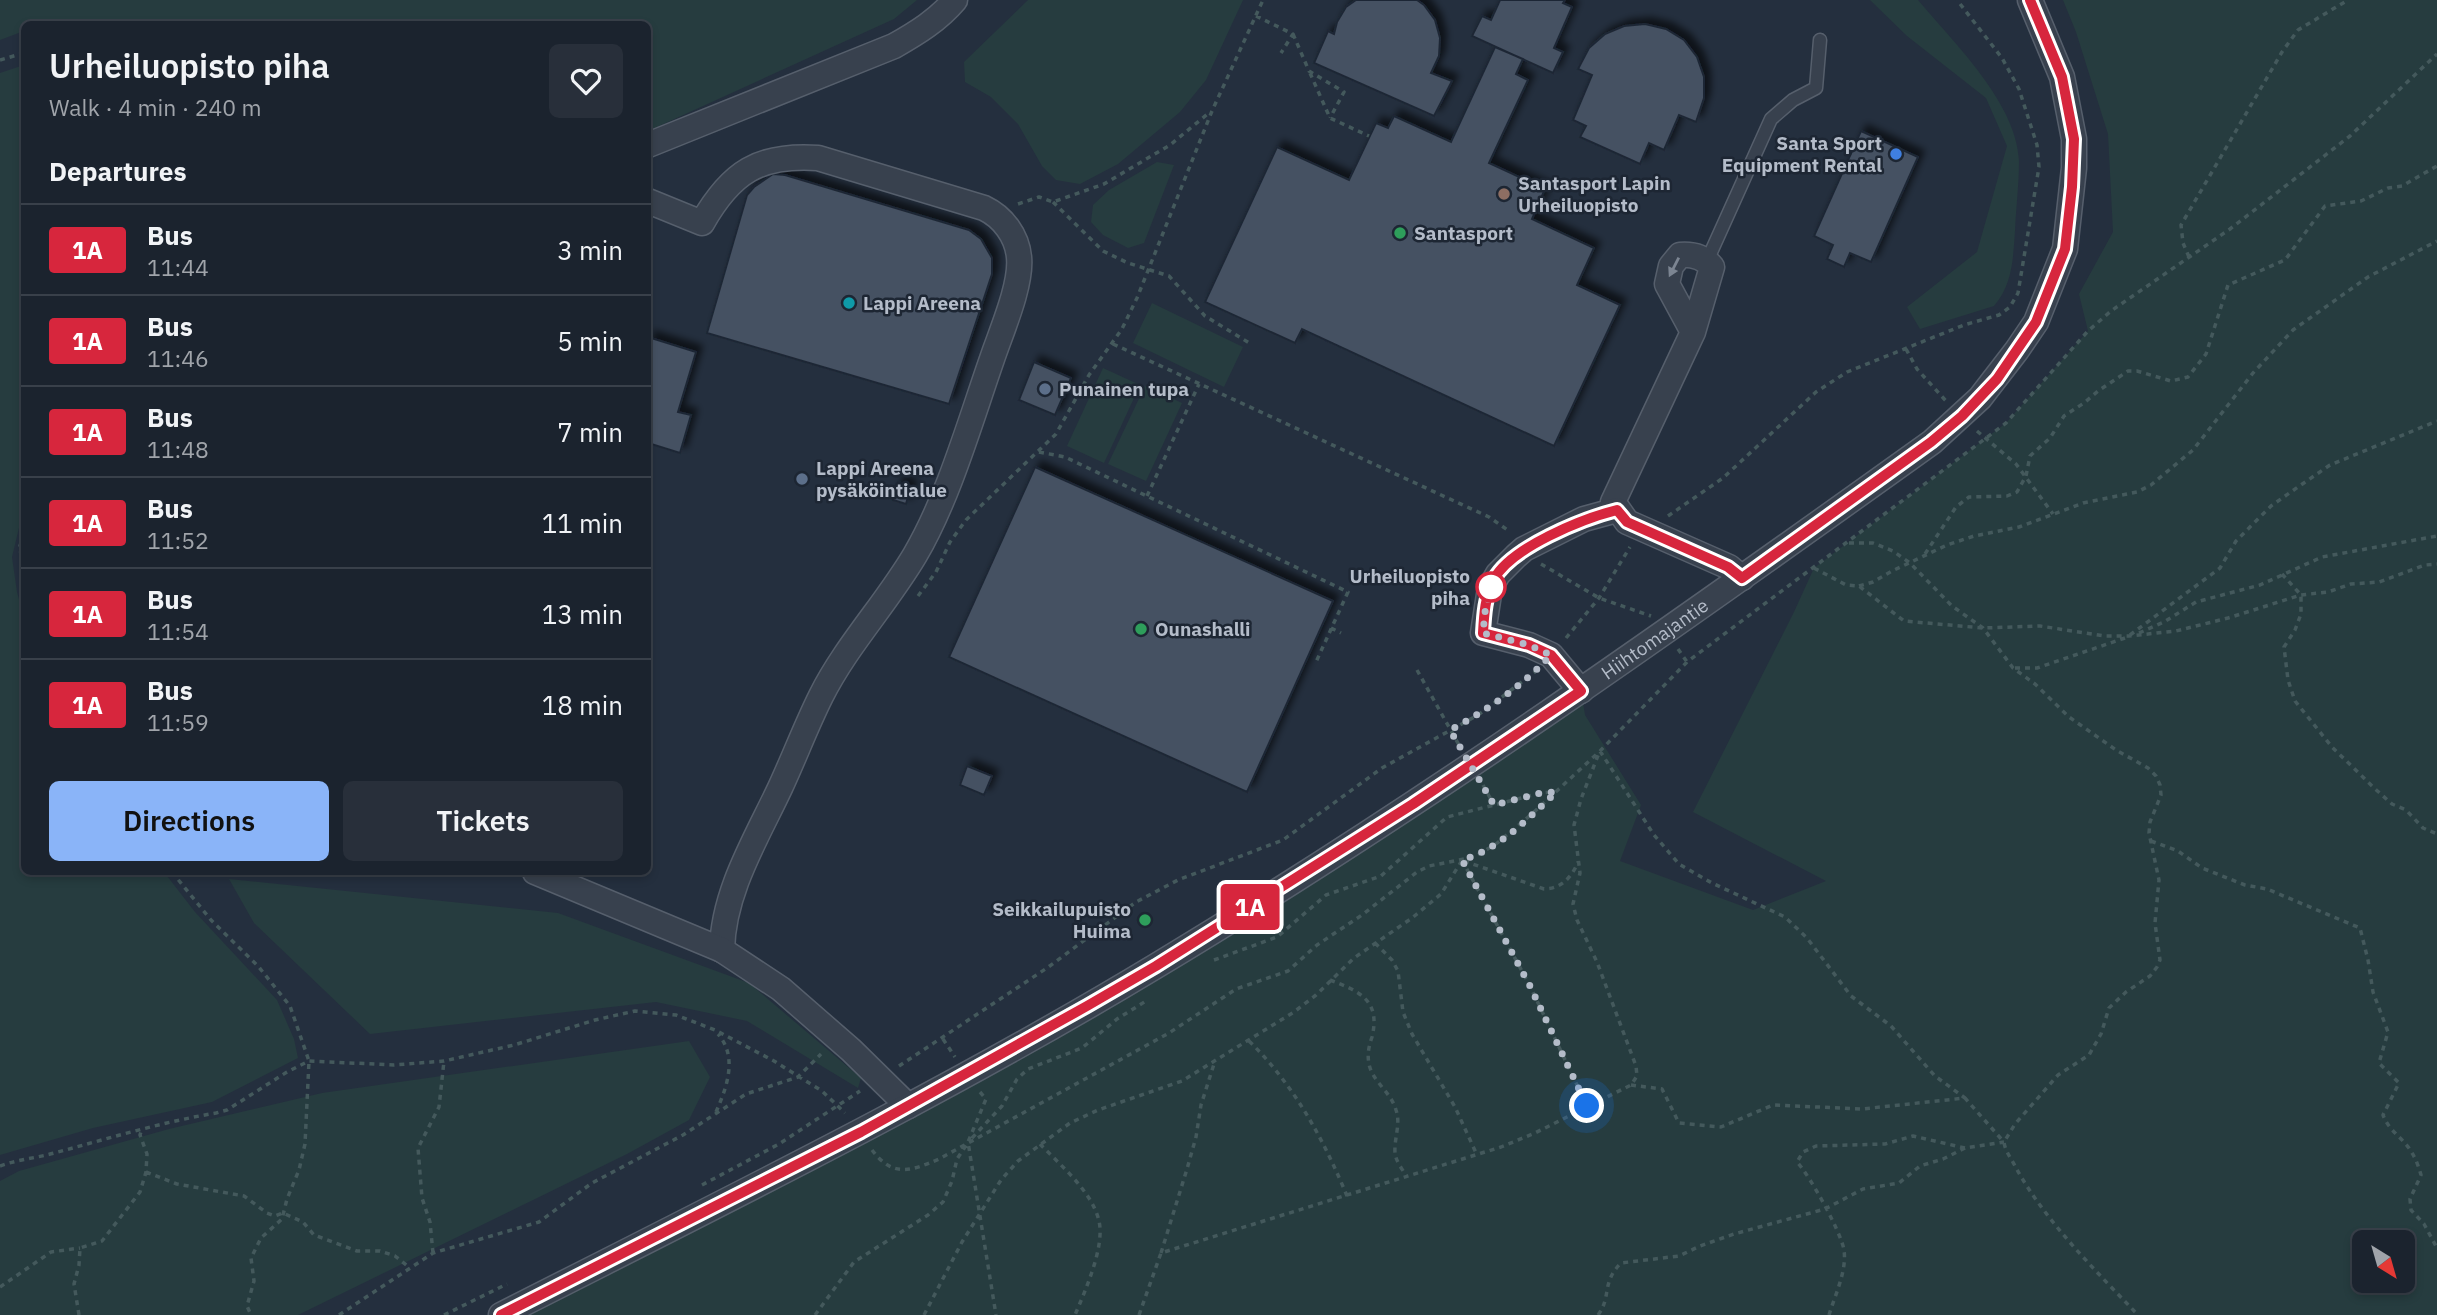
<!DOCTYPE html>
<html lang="en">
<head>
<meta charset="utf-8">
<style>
	body { margin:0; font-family:"IBM Plex Sans",sans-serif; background:#282f3a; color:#f1f3f6; height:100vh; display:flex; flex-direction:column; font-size:26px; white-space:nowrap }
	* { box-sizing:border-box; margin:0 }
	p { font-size:23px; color:#a0a4aa }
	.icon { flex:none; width:38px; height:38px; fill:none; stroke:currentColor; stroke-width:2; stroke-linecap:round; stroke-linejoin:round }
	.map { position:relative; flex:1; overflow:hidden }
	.drawer { position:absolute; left:21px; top:21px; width:630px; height:854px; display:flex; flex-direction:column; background:#1b232e; border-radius:10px; box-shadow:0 4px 10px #0003,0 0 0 2px #39404a }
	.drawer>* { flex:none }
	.badge { padding:0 14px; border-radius:5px; font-size:24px; line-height:46px }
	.needle { width:46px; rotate:143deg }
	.controls { position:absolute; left:2352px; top:1230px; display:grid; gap:14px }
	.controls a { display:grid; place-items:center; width:63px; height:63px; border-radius:10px; background:#1b232e; box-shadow:0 4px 10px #0003,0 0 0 2px #39404a; font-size:35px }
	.you { position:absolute; width:35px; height:35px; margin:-18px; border:5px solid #fff; border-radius:50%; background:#1a73e8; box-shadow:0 0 0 10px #1a73e833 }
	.map>.badge { position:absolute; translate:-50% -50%; box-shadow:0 0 0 4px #fff }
	h2 { padding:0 28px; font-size:26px; line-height:63px }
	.round { display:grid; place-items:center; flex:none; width:74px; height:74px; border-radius:10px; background:#282f3a }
	.headline { display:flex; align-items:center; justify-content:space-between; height:119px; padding:0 28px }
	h1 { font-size:33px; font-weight:600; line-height:52px }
	.primary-button { display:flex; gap:14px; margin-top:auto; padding:14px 28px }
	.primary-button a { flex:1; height:80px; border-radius:10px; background:#8ab4f8; color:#111; font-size:28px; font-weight:600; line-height:80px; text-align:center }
	.primary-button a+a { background:#282f3a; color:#f1f3f6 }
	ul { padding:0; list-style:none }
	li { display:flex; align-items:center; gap:21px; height:91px; padding:0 28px; border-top:2px solid #39404a }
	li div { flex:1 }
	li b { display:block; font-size:26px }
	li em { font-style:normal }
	li .badge { min-width:77px; font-weight:700; text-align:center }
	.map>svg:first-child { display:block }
	.green { fill:#263c3f; fill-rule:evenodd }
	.building { fill:#455162; stroke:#1f2835; stroke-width:2; filter:url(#shadow) }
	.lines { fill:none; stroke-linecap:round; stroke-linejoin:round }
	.service-casing { stroke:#565f6c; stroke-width:15 }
	.minor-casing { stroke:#565f6c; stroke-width:27 }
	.path { stroke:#44595c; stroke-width:3.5; stroke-dasharray:5 5; stroke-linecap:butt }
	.service { stroke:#38414e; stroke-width:12 }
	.minor { stroke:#38414e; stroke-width:24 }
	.oneway { fill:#7c8592 }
	.line-casing { stroke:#fff; stroke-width:16 }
	.line { stroke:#d7263d; stroke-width:10 }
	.walk { stroke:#b4bcc9; stroke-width:7; stroke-dasharray:0 12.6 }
	.shop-dot { fill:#3f7fe0; stroke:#1d2633; stroke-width:2.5 }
	.education-dot { fill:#8d6e63; stroke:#1d2633; stroke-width:2.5 }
	.leisure-dot { fill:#2e9e5b; stroke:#1d2633; stroke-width:2.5 }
	.culture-dot { fill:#0f9aa8; stroke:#1d2633; stroke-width:2.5 }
	.service-dot { fill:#5c6f8a; stroke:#1d2633; stroke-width:2.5 }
	.stop-dot { fill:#fff; stroke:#d7263d; stroke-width:3.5 }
	.labels { text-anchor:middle; stroke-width:5; stroke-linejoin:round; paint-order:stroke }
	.poi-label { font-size:19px; font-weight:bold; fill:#b4bcc9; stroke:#1d2633; text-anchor:start }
	.stop-label { font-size:19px; font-weight:bold; fill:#b4bcc9; stroke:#1d2633; text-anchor:end }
	.street-label { font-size:19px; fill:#b4bcc9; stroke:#1d2633 }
</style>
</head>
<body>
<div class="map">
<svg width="2437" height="1315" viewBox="0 0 2437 1315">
	<defs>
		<filter id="shadow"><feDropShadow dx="6" dy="-6" stdDeviation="3.5" flood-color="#0009"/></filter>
	</defs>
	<rect width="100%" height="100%" fill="#242f3e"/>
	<path class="green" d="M0 0H917L894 19 648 131V24H24V31L0 40Z
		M1028 0H1243L1206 80 1180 112 1118 164 1080 184 1056 180 1042 166 1018 124 991 97 965 82 964 62Z
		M1870 0H1918C1953 42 2017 103 2019 161 2019 184 2016 208 2015 231 2013 258 2013 284 1994 306L1920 329 1907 307 1977 252 2007 146 1986 98 1907 36Z
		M2063 0H2437V1315H501L966 1074 1581 691 1585 715 1641 805 1620 861 1753 910 1826 881 1693 812 1794 612 1814 568 2006 423 2088 331 2079 294 2113 232 2108 134 2076 32ZM2364 1242H2403V1281H2364Z
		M24 65V507L12 557 17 592 24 618V872H164L195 912 277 1000 294 1039 298 1058 212 1102 93 1128 0 1155V73Z
		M1157 162 1174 165 1144 243 1128 248 1103 235 1091 222 1093 205 1109 190Z
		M1152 303 1243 347 1224 387 1133 343Z
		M1103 368 1140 385 1104 463 1067 446Z
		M1145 386 1182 403 1146 481 1108 464Z
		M229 879 558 913 749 983 861 1078 858 1088 747 1021 656 1002 370 1034 254 923Z
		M689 1041 710 1077 689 1120 627 1154 298 1315H0V1181L19 1171 169 1129 322 1093Z"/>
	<path class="building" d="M1356 0H1417L1424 5 1435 20 1440 38 1439 56 1431 73 1452 81 1434 116 1314 63 1328 31 1334 34 1337 22 1346 7Z
		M1500 0H1565L1563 3 1572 7 1554 48 1563 52 1553 73 1472 36 1482 16 1491 20Z
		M1645 24 1666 29 1684 40 1697 57 1704 77V98L1696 122 1679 115 1664 150 1649 143 1640 164 1580 137 1586 126 1573 120 1592 75 1578 69 1589 48 1605 34 1624 26Z
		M1495 47 1523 59 1516 74 1528 80 1489 163 1545 189 1532 219 1594 248 1577 285 1620 305 1554 446 1302 329 1295 343 1205 302 1277 147 1349 180 1376 123 1388 128 1394 116 1451 142Z
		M1861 131 1918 157 1871 262 1850 253 1844 267 1827 259 1833 245 1814 236Z
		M773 174 785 175 969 230 981 239 992 258V274L949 404 707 333 747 195 754 187Z
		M648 337 696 352 678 412 691 415 680 453 648 443Z
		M1034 362 1071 378 1055 415 1019 400Z
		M1035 467 1333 601 1247 792 949 657Z
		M898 482 911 486 906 504 893 500Z
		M967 766 992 776 984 795 960 785Z"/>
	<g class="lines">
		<defs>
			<path id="service" d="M1707 261 1771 119 1793 100 1816 88 1820 40"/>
			<g id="minor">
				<path d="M648 145 894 46C917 33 938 20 955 0"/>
				<path d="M648 201 702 223C731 172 759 154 818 158L984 208C1003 217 1017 236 1019 257 1022 285 1001 332 992 359 970 422 948 499 915 555 886 604 846 646 821 696 806 726 794 758 780 788 756 839 723 892 722 950"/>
				<path d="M1693 332 1667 284 1671 266 1680 255C1693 254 1704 257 1712 267L1693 332 1613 502 1627 522 1729 567 1742 578"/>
				<path d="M1581 691 1551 655 1529 645 1483 633 1490 588 1498 574 1516 556 1524 549 1584 519 1617 510"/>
				<path d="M535 872 722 950 781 989 851 1050 908 1106"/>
				<path id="s1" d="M501 1315C721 1203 944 1094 1156 966 1424 805 1678 624 1932 442L1980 398 2017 350 2036 322 2065 249 2074 168V139L2062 77 2030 0"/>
			</g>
		</defs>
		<use href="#service" class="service-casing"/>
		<use href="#minor" class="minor-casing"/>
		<path class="path" d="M1256 16 1293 34 1281 53
			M1293 34 1309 71 1344 92 1330 118
			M0 60 24 53
			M1310 73 1330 118 1369 136
			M1053 202 1103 251 1128 263 1169 276 1205 316 1251 344
			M1018 204 1039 197 1053 202 1104 184 1170 145 1210 112
			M2189 257 2183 243 2181 225 2282 52 2298 30 2348 0
			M1113 344 1489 517 1509 531
			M1906 349 1917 369 1946 401
			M1977 431 2016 464 2053 514
			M1039 452 1065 457 1348 592 1316 662
			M1147 496 1199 384
			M1668 516 1723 478 1816 392 1847 372 1964 325 1999 315 2010 307 2018 293 2039 167 2037 145 2019 89 2002 58 1957 0
			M24 532 20 546 24 588
			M1849 543H1873L1893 551 1910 563 1952 606 1983 628 2013 668 2035 684 2069 717 2116 750 2148 768 2156 776 2160 785 2161 795 2150 822 2149 833 2159 880 2155 923 2160 960 2157 967 2150 976 2126 992 2109 1008 2101 1034 2089 1055 2058 1075 2015 1124 2004 1142C2005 1151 2011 1158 2015 1166 2044 1220 2095 1270 2138 1315
			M1925 554 1956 507 1969 497 2007 496 2017 492 2026 476 2030 456 2050 438 2064 416 2084 403 2098 391 2128 371H2137L2171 381 2188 377 2206 354 2228 285 2285 260 2325 206 2361 201 2388 188 2402 186 2437 166
			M1541 564 1599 598 1651 616
			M1814 568 1846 585 1859 586 1904 621 1983 628 2040 626 2105 636H2129L2176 631 2228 618 2301 595 2328 592 2351 584 2379 582 2425 565 2437 564
			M2282 574 2301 595V614L2295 630 2284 647 2288 680 2295 701 2332 747 2373 787 2392 804 2406 810 2423 828 2437 834
			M1859 586 1873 582 1892 571 1947 545 1974 536 2019 527 2083 503 2137 492 2151 485 2193 450 2253 373 2293 330 2368 277 2437 241
			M918 596 936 572 950 542 966 520 1056 434 1089 375 1122 329 1137 298 1212 111 1263 0
			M1331 628 1341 633
			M2139 633 2164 622 2196 602 2260 585 2322 557 2437 536
			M2130 635 2220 568 2236 541 2271 506 2298 487 2330 465 2437 421
			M1566 638 1599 598 1630 547
			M1678 649 1687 662
			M2015 668H2037L2125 638
			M1417 670 1459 745
			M1600 751 1654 835 1679 864 1712 883 1785 917 1807 938 1851 996 1891 1026 1935 1076 1965 1098
			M1483 785 1494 805
			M2151 841 2178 851 2202 868 2245 885 2267 889 2360 928 2368 960 2373 992 2388 1032 2379 1063 2399 1083 2383 1115C2390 1133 2404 1138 2412 1153 2416 1159 2419 1168 2421 1175L2410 1199 2411 1210 2424 1224 2437 1248
			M1462 860 1530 986 1587 1106
			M1464 861 1544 889C1561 889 1572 877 1578 862
			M172 872 211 920 258 966 290 1006 309 1061 305 1144 299 1170 287 1199 282 1219 261 1238 251 1258 254 1281 247 1306 251 1315
			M1375 943 1392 960 1398 971 1403 1012 1412 1034 1455 1107 1477 1155
			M1214 960 1277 937 1326 895 1381 876 1447 817 1541 793 1553 792
			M1330 980C1359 991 1381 1000 1372 1037 1369 1046 1367 1054 1369 1064 1372 1081 1391 1092 1396 1110 1401 1124 1394 1138 1395 1153 1396 1162 1403 1170 1407 1177
			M943 1039 955 1057
			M1249 1041C1294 1085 1323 1138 1347 1196
			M899 1066 1047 968 1136 902 1178 880 1283 840 1382 768 1478 715 1535 672
			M1631 1085 1662 1089 1679 1123 1721 1127 1773 1105 1862 1109 1965 1098 2003 1141
			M980 1092 986 1099 968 1142 996 1315
			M716 1112C727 1087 738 1057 718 1034
			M972 1138 1002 1106 1017 1079 1028 1069 1082 1048 1117 1019 1146 1001
			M1040 1144C1060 1165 1092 1191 1099 1221 1105 1247 1085 1291 1075 1315
			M872 1150C893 1178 911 1171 939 1159L1169 1033 1236 989 1288 971 1317 945 1362 915 1417 872 1429 866 1474 857 1496 844 1533 813 1600 751 1687 662 2006 423 2088 331 2111 311 2230 229 2350 136 2437 54
			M0 1166C19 1159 38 1158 58 1152 110 1138 162 1122 216 1113L227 1110 287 1072 309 1061 394 1065 444 1061 514 1045 595 1020 635 1011 676 1015 715 1030 774 1061 822 1091 845 1113
			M146 1172 177 1184 244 1196 267 1213 275 1216 283 1213 303 1222 314 1235 357 1251H380L395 1256 410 1268
			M702 1185 779 1144 860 1091
			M433 1253 430 1222 422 1198 418 1148 439 1107 444 1061
			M1161 1253 1187 1169 1196 1137 1201 1105 1214 1064
			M0 1287 51 1252 80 1248
			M79 1315 74 1284 79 1265 80 1248 102 1241 140 1192 146 1172 147 1154 140 1135 142 1128
			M339 1315 433 1253 539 1222 592 1183 683 1135 746 1094 798 1077 821 1054
			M444 1315 507 1284
			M815 1315 854 1262 928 1215 943 1202 952 1181 957 1159 967 1144
			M924 1315 962 1242 1001 1180 1018 1161 1070 1123 1098 1110 1182 1081 1294 1012 1316 995 1354 958 1412 918 1441 894 1461 862
			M1139 1315 1161 1253 1501 1147 1535 1133 1631 1085 1637 1076 1636 1066 1597 962 1577 920 1573 904 1580 873 1574 825 1581 799 1599 753
			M1598 1315C1612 1296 1601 1283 1621 1263L1679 1256 1700 1246 1734 1234 1825 1209 1863 1189 1899 1183 1920 1166 1943 1159 1965 1148
			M1829 1315C1835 1295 1847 1271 1844 1250 1841 1232 1810 1176 1797 1162L1803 1152 1816 1146 1885 1144 1913 1136 1965 1148 2004 1142"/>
		<use href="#service" class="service"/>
		<use href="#minor" class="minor"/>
	</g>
	<defs><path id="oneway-solid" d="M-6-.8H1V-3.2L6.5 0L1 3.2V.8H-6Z" transform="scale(1.75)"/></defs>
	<use class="oneway" href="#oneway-solid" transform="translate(1674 267) rotate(117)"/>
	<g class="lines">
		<defs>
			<path id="line" d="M501 1315 861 1132 1087 1006 1156 966 1413 804 1581 691 1551 655 1529 645 1483 633C1484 615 1485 596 1494 579 1512 547 1582 519 1617 510L1627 522 1728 567 1742 578 1931 442 1962 416 1997 379 2036 322 2065 249 2072 187 2074 139 2062 77 2030 0"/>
		</defs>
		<use href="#line" class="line-casing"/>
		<use href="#line" class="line"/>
		<path class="walk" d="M1491 587 1485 612 1483 633 1529 645 1551 655C1522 686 1488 710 1450 730L1494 805 1541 793 1556 792C1528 819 1499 849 1462 860L1530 986 1587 1106"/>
	</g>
	<circle class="shop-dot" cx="1896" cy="154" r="7"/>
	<circle class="education-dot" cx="1504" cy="194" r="7"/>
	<g class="leisure-dot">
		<circle cx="1400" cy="233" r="7"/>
		<circle cx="1141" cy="629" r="7"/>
		<circle cx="1145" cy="920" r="7"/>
	</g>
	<circle class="culture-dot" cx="849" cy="303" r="7"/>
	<g class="service-dot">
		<circle cx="1045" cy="389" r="7"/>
		<circle cx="802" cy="479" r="7"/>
	</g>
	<circle class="stop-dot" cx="1491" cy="587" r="14"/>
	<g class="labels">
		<g class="poi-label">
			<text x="1882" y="150" text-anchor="end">Santa Sport<tspan x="1882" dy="22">Equipment Rental</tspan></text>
			<text x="1518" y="190">Santasport Lapin<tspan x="1518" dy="22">Urheiluopisto</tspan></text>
			<text x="1414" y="240">Santasport</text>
			<text x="863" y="310">Lappi Areena</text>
			<text x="1059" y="396">Punainen tupa</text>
			<text x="816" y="475">Lappi Areena<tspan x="816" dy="22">pysäköintialue</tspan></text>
			<text x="1155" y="636">Ounashalli</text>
			<text x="1131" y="916" text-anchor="end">Seikkailupuisto<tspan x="1131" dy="22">Huima</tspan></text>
		</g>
		<g class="stop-label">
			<text x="1470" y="583">Urheiluopisto<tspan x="1470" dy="22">piha</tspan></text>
		</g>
		<g class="street-label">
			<text dy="7" stroke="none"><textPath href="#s1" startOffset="1339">Hiihtomajantie</textPath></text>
		</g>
	</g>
</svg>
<div class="controls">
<a><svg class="needle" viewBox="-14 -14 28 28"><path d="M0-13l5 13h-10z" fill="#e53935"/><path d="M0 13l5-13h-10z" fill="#a0a4aa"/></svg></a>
</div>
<div class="you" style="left:1587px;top:1106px"></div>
<b class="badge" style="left:1250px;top:907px;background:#d7263d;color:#fff">1A</b>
<section class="drawer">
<div class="headline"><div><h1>Urheiluopisto piha</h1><p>Walk · 4 min · 240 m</p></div><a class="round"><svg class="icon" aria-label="heart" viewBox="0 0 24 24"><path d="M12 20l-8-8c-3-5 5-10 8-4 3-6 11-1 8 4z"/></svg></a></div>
<h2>Departures</h2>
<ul>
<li><span class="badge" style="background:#d7263d;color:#fff">1A</span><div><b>Bus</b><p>11:44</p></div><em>3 min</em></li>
<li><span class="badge" style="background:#d7263d;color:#fff">1A</span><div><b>Bus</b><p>11:46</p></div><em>5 min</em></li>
<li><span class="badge" style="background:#d7263d;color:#fff">1A</span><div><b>Bus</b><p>11:48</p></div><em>7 min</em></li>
<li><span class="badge" style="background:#d7263d;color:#fff">1A</span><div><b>Bus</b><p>11:52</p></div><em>11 min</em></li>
<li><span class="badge" style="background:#d7263d;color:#fff">1A</span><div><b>Bus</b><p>11:54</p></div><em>13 min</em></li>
<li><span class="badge" style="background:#d7263d;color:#fff">1A</span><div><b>Bus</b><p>11:59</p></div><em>18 min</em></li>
</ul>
<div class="primary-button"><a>Directions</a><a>Tickets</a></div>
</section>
</div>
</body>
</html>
